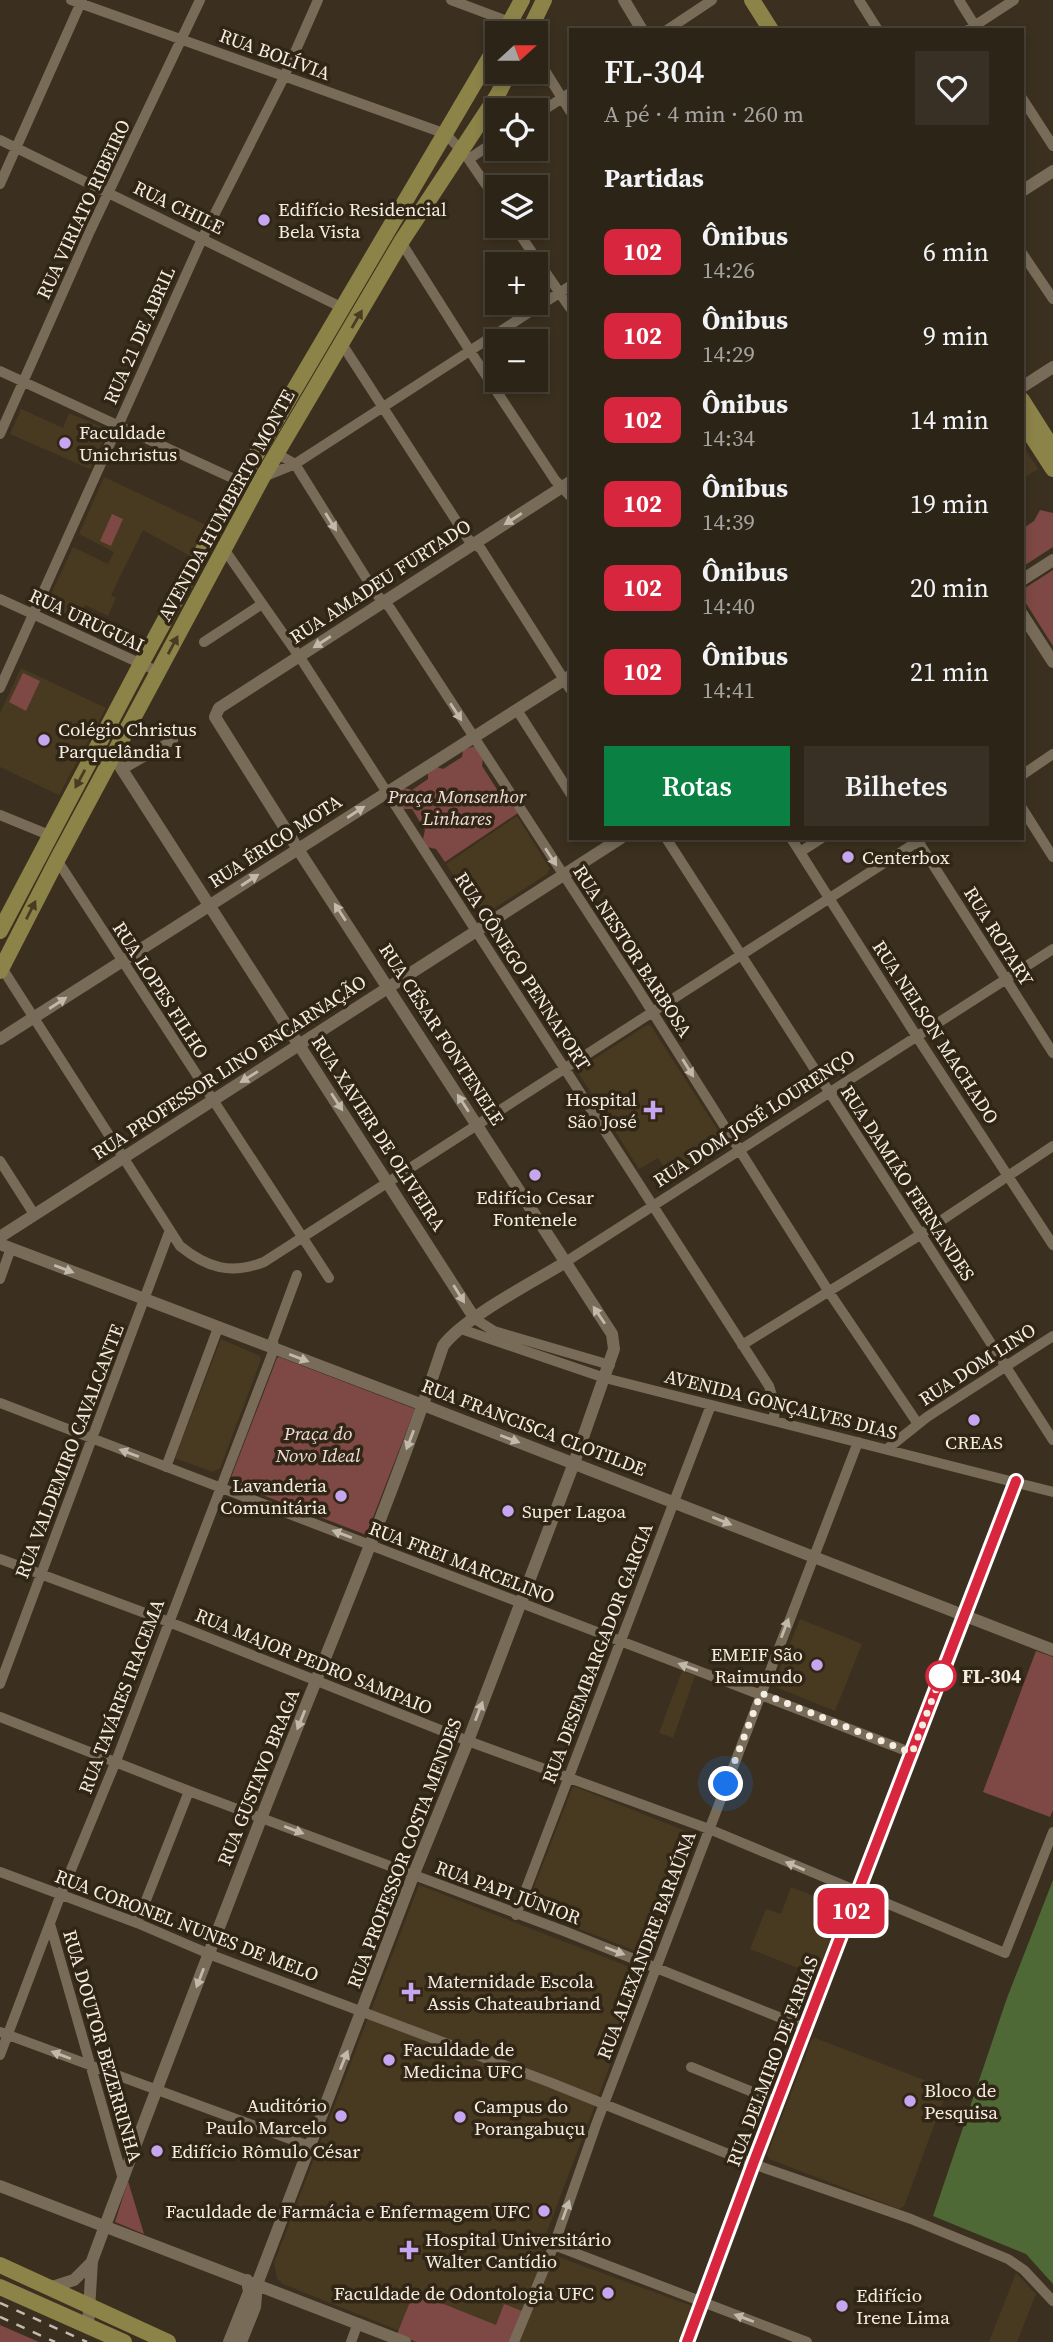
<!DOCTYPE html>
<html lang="pt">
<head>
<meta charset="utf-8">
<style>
	body { margin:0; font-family:"Source Serif 4",serif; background:#383024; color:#f1f3f6; height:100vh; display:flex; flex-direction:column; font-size:26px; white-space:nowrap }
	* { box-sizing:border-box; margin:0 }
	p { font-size:23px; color:#a6a4a1 }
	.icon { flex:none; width:38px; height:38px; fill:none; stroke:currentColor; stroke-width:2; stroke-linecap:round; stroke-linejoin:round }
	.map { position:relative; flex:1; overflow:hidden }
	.drawer { position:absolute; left:569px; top:28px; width:455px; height:812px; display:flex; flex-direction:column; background:#2c2417; border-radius:0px; box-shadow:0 4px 10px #0003,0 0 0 2px #484136 }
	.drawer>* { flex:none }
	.badge { padding:0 14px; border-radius:10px; font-size:24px; line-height:46px }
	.needle { width:46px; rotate:69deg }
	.buttons { position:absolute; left:485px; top:21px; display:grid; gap:14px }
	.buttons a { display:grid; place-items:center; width:63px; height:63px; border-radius:0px; background:#2c2417; box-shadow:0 4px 10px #0003,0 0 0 2px #484136; font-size:35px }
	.you { position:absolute; width:35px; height:35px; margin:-18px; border:5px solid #fff; border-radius:50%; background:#1a73e8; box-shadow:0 0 0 10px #1a73e833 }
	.map>.badge { position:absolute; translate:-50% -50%; box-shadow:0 0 0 4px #fff }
	h2 { padding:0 35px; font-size:26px; line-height:63px }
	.round { display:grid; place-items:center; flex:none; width:74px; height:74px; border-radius:0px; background:#383024 }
	.overview { display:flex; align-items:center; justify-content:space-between; height:119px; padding:0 35px }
	h1 { font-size:33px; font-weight:600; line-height:52px }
	.action { display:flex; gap:14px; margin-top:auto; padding:14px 35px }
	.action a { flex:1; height:80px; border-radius:0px; background:#0b8043; color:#fff; font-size:28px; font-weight:600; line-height:80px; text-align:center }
	.action a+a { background:#383024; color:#f1f3f6 }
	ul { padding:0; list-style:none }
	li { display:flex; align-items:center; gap:21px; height:84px; padding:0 35px }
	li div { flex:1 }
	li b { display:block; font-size:26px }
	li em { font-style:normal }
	li .badge { min-width:77px; font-weight:700; text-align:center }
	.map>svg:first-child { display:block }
	.built { fill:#483921 }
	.green { fill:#7e4844 }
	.water { fill:#4e6935 }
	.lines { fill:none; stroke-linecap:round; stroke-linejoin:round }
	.minor { stroke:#786c59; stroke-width:10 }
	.tertiary { stroke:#786c59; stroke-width:12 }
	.primary { stroke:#8c8348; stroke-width:16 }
	.rail { stroke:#c3bbaf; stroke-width:2.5; stroke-dasharray:9 9; stroke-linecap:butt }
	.oneway { fill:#483d22 }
	.oneway2 { fill:#c2b9ab }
	.line-casing { stroke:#fff; stroke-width:16 }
	.line { stroke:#d7263d; stroke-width:10 }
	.walk { stroke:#f4ede2; stroke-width:7; stroke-dasharray:0 12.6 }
	.poi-dot { fill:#c6a6f0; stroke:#312615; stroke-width:2.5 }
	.stop-dot { fill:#fff; stroke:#d7263d; stroke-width:3.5 }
	.labels { text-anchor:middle; stroke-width:7; stroke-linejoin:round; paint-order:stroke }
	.street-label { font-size:19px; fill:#f4ede2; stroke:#312615 }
	.poi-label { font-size:19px; fill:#f4ede2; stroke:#312615; text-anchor:start }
	.park-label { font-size:19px; font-style:italic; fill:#f1dddb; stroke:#312615 }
	.stop-label { font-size:19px; font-weight:bold; fill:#f4ede2; stroke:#312615; text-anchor:start }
</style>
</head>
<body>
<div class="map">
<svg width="1053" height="2342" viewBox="0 0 1053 2342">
	<rect width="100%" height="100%" fill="#3b301f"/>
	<path class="built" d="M21 409 63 428 69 413 106 429 107 432 90 469 10 434Z
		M1022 444 1038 469 1022 479Z
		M104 477 206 525 190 556 143 530 111 595 116 598 108 616 85 605 81 612 69 606 66 614 46 605 73 547 108 564 114 552 79 534Z
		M21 668 106 708 59 795 0 767V713Z
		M517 816 550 869 547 874 481 917 446 864Z
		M647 1025 651 1026 728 1146 673 1182 658 1158 639 1169 579 1074 580 1068Z
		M221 1339 260 1356 261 1360 220 1468 213 1472 175 1458Z
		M800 1619 862 1644 835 1711 773 1686Z
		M682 1671 695 1676 673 1738 659 1733Z
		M573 1786 698 1836 651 1957 526 1908Z
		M419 1885 645 1973 540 2250 697 2308 684 2342H427L283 2284 277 2279 274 2263Z
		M791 1887 844 1908 818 1976 750 1949 766 1909 781 1914Z
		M815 2038 945 2088 947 2091 904 2206 899 2209 769 2159 767 2155 812 2039Z
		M1016 2273 1036 2294 1017 2342H989Z"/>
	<path class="green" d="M1040 510 1053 513V547L1022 567V529L1034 521Z
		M112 514 123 519 111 546 100 541Z
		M1053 570V646L1022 597V590Z
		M23 673 40 681 26 711 9 702Z
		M475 746 483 758 482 766 507 805 513 806 518 813 445 862 436 849 427 847 423 839 425 830 412 809H403L398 801V793L405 788 412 790 428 779V773L437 767 443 769 462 757 463 750Z
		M279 1357 415 1409 367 1533 364 1534 231 1483 230 1480 277 1358Z
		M1036 1651 1053 1657V1810L1050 1817 983 1792Z
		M128 2181 144 2234 115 2222Z
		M414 2292 496 2325 504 2304 522 2311 510 2342H416L397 2334Z
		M0 2325 39 2342H0Z"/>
	<path class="water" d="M1053 1880V2284L1026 2254 933 2216 1007 1998Z"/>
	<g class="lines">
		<path class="minor" d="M71 0 446 134 467 157 497 201
			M451 0 510 22
			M859 0 878 30
			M959 0 977 29
			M667 30 712 0
			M968 30 1014 0
			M536 56 570 111
			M1022 98 1053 146
			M536 115 570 93
			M0 140 341 307
			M469 159 497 140
			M0 184 82 0
			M514 226 570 308
			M401 242 470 351 555 480 570 496
			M1022 253 1053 299
			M342 344 468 539 481 549 570 689
			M0 371 243 483
			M0 434 90 231 200 0
			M276 453 295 464 376 594 390 608 636 986 829 1292 918 1424
			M263 477 295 464 570 286
			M224 549 303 662 769 1386 775 1405 774 1420
			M0 599 159 672
			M204 642 262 604
			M0 688 202 239 284 77 318 0
			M517 710 570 793
			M123 769 173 740
			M1022 775 1053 754
			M1022 808 1053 857
			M0 815 49 835
			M666 838 1053 1440
			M791 838 917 1037 1053 1245
			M916 838 1053 1053
			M800 852 822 838
			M57 860 329 1278
			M2 968 180 1246C207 1268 231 1275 264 1262L923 838
			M0 1161 34 1214
			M564 1263 1053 949
			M0 1279 11 1248
			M475 1319 494 1331 610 1365
			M461 1329 605 1378 1053 1492
			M742 1345 912 1240 1053 1146
			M0 1403 912 1753
			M887 1449 927 1417 1053 1336
			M166 1467 218 1328
			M0 1559 169 1622 468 1741 709 1829 1005 1953 1053 1832
			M964 1615 1015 1481
			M0 1684 170 1230
			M0 1717 189 1791 564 1931 806 2028
			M0 1872 137 1923 214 1956 549 2082 753 2164 911 2219 1008 2259 1024 2270 1053 2301
			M516 1915 711 1405
			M137 1923 189 1791
			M50 1924 123 2179
			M0 2032 309 2146
			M0 2055 61 1894 116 1761 274 1349 273 1340 297 1275
			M691 2067 777 2102
			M554 2245 807 2342
			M351 2342 358 2323
			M514 2342 554 2245 597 2122 858 1442"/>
		<path class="tertiary" d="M624 0 642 30
			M1022 191 1053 171
			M1022 387 1053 367
			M1022 580 1053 560
			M1022 614 1053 662
			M114 757 475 1319
			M0 1039 570 676
			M0 1237 621 838
			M0 1244 423 1405 1053 1650
			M0 2186 405 2342
			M52 2287 74 2280 92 2262
			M88 2326 92 2261C147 2112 205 1964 262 1816 323 1660 390 1505 443 1346 462 1319 533 1282 564 1263
			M229 2342 249 2292 247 2280
			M241 2342 255 2307 257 2284 413 1876 468 1741 574 1463 614 1349 612 1334 303 857 215 717 219 708 570 482
			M687 2342 753 2164 964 1615"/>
		<path class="primary" d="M752 0 771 30
			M504 33 522 0
			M528 33 544 0
			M1022 400 1053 449
			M1022 421 1053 469
			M0 931 141 664 240 482 497 45
			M0 971 57 860 262 478 401 242 497 96 509 72
			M0 2265 168 2342
			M0 2287 124 2342"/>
		<path class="rail" d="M0 2303 87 2342
			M0 2317 55 2342"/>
	</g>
	<defs><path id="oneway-solid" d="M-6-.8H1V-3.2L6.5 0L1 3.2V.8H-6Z" transform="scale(1.75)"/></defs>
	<g class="oneway">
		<use href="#oneway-solid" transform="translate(357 319) rotate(-60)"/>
		<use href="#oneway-solid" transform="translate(173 645) rotate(-62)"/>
		<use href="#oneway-solid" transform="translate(80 779) rotate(118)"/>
		<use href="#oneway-solid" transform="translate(31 910) rotate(-63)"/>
	</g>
	<g class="oneway2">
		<use href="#oneway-solid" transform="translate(513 519) rotate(147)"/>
		<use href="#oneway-solid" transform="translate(331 522) rotate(58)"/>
		<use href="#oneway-solid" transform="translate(322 642) rotate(147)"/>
		<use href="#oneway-solid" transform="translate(456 712) rotate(57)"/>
		<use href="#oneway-solid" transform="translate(356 812) rotate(-33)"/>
		<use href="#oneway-solid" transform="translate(551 857) rotate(57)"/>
		<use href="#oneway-solid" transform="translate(250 880) rotate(-33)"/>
		<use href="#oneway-solid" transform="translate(340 912) rotate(-123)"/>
		<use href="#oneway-solid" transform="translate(58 1003) rotate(-33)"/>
		<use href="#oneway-solid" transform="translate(688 1068) rotate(58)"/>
		<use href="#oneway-solid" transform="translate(249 1077) rotate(148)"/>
		<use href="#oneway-solid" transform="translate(337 1102) rotate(57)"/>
		<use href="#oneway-solid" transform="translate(463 1103) rotate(-123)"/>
		<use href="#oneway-solid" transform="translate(64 1269) rotate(21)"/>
		<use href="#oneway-solid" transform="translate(459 1294) rotate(58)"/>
		<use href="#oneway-solid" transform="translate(599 1315) rotate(-124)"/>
		<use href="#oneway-solid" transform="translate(299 1358) rotate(21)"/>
		<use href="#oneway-solid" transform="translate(510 1439) rotate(21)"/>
		<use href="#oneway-solid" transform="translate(410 1440) rotate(111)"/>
		<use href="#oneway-solid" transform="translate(129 1453) rotate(-159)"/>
		<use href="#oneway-solid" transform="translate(722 1521) rotate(22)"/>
		<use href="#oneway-solid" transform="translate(342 1534) rotate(-159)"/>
		<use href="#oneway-solid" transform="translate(785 1628) rotate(-69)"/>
		<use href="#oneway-solid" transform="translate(688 1667) rotate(-160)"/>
		<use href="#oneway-solid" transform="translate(479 1711) rotate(-69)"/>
		<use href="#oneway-solid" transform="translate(301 1720) rotate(112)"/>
		<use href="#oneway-solid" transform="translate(294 1830) rotate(21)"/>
		<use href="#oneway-solid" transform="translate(795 1866) rotate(-157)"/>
		<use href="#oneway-solid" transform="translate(615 1951) rotate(21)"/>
		<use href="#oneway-solid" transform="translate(200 1978) rotate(111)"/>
		<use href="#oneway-solid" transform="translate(61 2055) rotate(-159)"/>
		<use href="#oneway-solid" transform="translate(344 2060) rotate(-68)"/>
		<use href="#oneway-solid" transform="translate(566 2210) rotate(-70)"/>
		<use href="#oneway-solid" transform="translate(744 2318) rotate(-159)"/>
	</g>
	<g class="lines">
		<defs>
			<path id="line" d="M687 2342 753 2164 1016 1481"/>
		</defs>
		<use href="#line" class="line-casing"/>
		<use href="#line" class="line"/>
		<path class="walk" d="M726 1784 761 1693 912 1753 941 1676"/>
	</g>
	<g class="poi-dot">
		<circle cx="264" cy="220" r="7"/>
		<circle cx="65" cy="443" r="7"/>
		<circle cx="44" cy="740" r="7"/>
		<circle cx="848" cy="857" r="7"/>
		<path d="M649.5 1099.5h7v7h7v7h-7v7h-7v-7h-7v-7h7z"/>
		<circle cx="535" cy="1175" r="7"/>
		<circle cx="974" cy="1420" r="7"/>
		<circle cx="341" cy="1496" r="7"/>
		<circle cx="508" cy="1511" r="7"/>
		<circle cx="817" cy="1665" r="7"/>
		<path d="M407.5 1981.5h7v7h7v7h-7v7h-7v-7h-7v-7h7z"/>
		<circle cx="389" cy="2060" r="7"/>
		<circle cx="910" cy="2101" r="7"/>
		<circle cx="341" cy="2116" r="7"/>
		<circle cx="460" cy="2117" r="7"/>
		<circle cx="157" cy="2151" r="7"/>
		<circle cx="544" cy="2211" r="7"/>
		<path d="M405.5 2239.5h7v7h7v7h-7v7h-7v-7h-7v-7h7z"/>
		<circle cx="608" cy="2293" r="7"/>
		<circle cx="842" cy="2306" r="7"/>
	</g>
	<circle class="stop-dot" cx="941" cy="1676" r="14"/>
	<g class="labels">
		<g class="street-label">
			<text transform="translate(275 54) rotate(20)" y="7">RUA BOLÍVIA</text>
			<text transform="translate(179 207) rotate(26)" y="7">RUA CHILE</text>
			<text transform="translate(83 209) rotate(-65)" y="7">RUA VIRIATO RIBEIRO</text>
			<text transform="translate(139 335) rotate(-66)" y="7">RUA 21 DE ABRIL</text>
			<text transform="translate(226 505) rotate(-61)" y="7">AVENIDA HUMBERTO MONTE</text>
			<text transform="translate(380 581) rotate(-33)" y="7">RUA AMADEU FURTADO</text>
			<text transform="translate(87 620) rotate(25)" y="7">RUA URUGUAI</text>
			<text transform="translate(275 841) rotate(-33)" y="7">RUA ÉRICO MOTA</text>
			<text transform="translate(999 936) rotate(58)" y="7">RUA ROTARY</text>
			<text transform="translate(633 951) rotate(57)" y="7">RUA NESTOR BARBOSA</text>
			<text transform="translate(523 971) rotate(57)" y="7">RUA CÔNEGO PENNAFORT</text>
			<text transform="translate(161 990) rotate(57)" y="7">RUA LOPES FILHO</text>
			<text transform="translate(936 1032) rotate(57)" y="7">RUA NELSON MACHADO</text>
			<text transform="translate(442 1034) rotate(57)" y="7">RUA CÉSAR FONTENELE</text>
			<text transform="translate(229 1067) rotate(-33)" y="7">RUA PROFESSOR LINO ENCARNAÇÃO</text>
			<text transform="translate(754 1118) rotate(-33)" y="7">RUA DOM JOSÉ LOURENÇO</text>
			<text transform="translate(379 1133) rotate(57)" y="7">RUA XAVIER DE OLIVEIRA</text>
			<text transform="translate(908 1183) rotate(57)" y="7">RUA DAMIÃO FERNANDES</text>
			<text transform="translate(977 1364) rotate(-33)" y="7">RUA DOM LINO</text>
			<text transform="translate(781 1404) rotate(14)" y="7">AVENIDA GONÇALVES DIAS</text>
			<text transform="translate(534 1427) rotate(21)" y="7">RUA FRANCISCA CLOTILDE</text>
			<text transform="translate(69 1451) rotate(-69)" y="7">RUA VALDEMIRO CAVALCANTE</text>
			<text transform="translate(462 1562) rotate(21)" y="7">RUA FREI MARCELINO</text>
			<text transform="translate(597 1653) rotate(-69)" y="7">RUA DESEMBARGADOR GARCIA</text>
			<text transform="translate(314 1661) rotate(22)" y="7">RUA MAJOR PEDRO SAMPAIO</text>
			<text transform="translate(121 1696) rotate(-69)" y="7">RUA TAVÁRES IRACEMA</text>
			<text transform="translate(258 1777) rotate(-68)" y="7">RUA GUSTAVO BRAGA</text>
			<text transform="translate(404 1853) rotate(-69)" y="7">RUA PROFESSOR COSTA MENDES</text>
			<text transform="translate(508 1892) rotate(20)" y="7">RUA PAPI JÚNIOR</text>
			<text transform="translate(187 1925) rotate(21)" y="7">RUA CORONEL NUNES DE MELO</text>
			<text transform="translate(646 1945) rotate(-69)" y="7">RUA ALEXANDRE BARAÚNA</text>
			<text transform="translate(103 2046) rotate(74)" y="7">RUA DOUTOR BEZERRINHA</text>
			<text transform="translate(772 2061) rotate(-69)" y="7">RUA DELMIRO DE FARIAS</text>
		</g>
		<g class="poi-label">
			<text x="278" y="216">Edifício Residencial<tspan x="278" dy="22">Bela Vista</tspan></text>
			<text x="79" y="439">Faculdade<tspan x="79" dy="22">Unichristus</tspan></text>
			<text x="58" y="736">Colégio Christus<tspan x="58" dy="22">Parquelândia I</tspan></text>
			<text x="862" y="864">Centerbox</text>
			<text x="637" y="1106" text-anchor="end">Hospital<tspan x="637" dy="22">São José</tspan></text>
			<text x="535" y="1204" text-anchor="middle">Edifício Cesar<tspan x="535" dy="22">Fontenele</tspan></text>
			<text x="974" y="1449" text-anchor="middle">CREAS</text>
			<text x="327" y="1492" text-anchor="end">Lavanderia<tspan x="327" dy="22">Comunitária</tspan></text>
			<text x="522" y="1518">Super Lagoa</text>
			<text x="803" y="1661" text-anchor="end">EMEIF São<tspan x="803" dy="22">Raimundo</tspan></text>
			<text x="427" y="1988">Maternidade Escola<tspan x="427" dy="22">Assis Chateaubriand</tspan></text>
			<text x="403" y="2056">Faculdade de<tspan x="403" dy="22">Medicina UFC</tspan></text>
			<text x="924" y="2097">Bloco de<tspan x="924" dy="22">Pesquisa</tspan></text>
			<text x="327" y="2112" text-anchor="end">Auditório<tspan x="327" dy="22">Paulo Marcelo</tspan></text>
			<text x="474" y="2113">Campus do<tspan x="474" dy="22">Porangabuçu</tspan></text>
			<text x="171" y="2158">Edifício Rômulo César</text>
			<text x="530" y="2218" text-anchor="end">Faculdade de Farmácia e Enfermagem UFC</text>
			<text x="425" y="2246">Hospital Universitário<tspan x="425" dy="22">Walter Cantídio</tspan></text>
			<text x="594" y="2300" text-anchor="end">Faculdade de Odontologia UFC</text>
			<text x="856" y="2302">Edifício<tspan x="856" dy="22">Irene Lima</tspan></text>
		</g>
		<g class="park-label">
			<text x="457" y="803">Praça Monsenhor<tspan x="457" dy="22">Linhares</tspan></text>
			<text x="318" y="1440">Praça do<tspan x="318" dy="22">Novo Ideal</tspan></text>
		</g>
		<g class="stop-label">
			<text x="962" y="1683">FL-304</text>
		</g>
	</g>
</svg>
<div class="buttons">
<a><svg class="needle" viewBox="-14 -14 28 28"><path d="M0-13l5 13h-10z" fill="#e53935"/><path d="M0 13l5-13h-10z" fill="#a6a4a1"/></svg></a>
<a><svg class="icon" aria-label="locate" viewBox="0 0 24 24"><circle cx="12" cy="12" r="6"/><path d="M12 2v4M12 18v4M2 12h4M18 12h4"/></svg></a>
<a><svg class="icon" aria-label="layers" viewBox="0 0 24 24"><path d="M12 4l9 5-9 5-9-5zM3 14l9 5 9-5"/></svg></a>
<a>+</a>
<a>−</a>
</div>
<div class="you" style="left:726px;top:1784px"></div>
<b class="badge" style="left:851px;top:1911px;background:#d7263d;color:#fff">102</b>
<section class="drawer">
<div class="overview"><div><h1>FL-304</h1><p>A pé · 4 min · 260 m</p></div><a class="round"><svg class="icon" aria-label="heart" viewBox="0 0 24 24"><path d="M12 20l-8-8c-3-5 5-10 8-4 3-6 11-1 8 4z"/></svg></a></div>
<h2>Partidas</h2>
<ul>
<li><span class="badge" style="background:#d7263d;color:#fff">102</span><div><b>Ônibus</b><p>14:26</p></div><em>6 min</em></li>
<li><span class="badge" style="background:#d7263d;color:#fff">102</span><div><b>Ônibus</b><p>14:29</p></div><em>9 min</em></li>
<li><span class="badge" style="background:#d7263d;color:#fff">102</span><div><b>Ônibus</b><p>14:34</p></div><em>14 min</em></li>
<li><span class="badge" style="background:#d7263d;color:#fff">102</span><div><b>Ônibus</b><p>14:39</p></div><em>19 min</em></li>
<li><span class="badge" style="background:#d7263d;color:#fff">102</span><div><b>Ônibus</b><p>14:40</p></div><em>20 min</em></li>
<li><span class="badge" style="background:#d7263d;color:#fff">102</span><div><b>Ônibus</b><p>14:41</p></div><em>21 min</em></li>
</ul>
<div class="action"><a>Rotas</a><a>Bilhetes</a></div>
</section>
</div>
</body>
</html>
